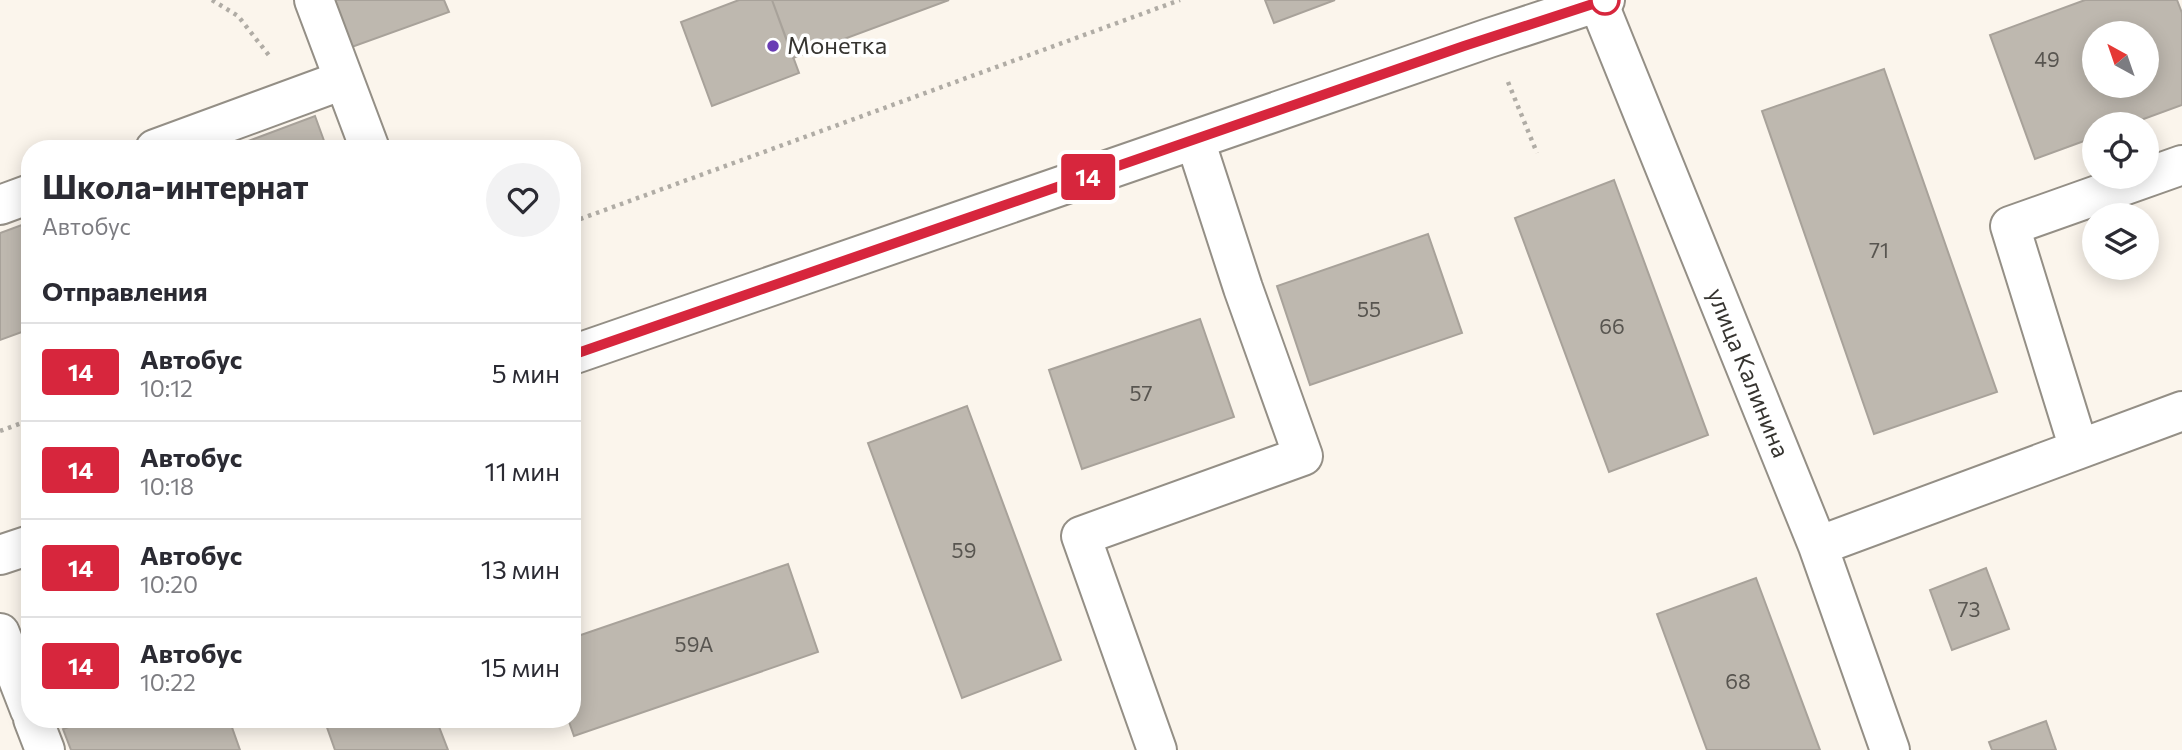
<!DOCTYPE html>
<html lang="ru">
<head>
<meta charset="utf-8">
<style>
	body { margin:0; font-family:Commissioner,sans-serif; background:#f2f2f3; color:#2b2b33; height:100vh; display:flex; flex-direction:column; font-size:26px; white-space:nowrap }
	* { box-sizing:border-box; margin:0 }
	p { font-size:23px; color:#7c7c81 }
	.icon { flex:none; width:38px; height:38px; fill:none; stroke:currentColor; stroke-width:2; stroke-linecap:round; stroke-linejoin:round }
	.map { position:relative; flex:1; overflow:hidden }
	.panel { position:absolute; left:21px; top:140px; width:560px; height:588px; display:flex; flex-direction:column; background:#fff; border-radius:28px; box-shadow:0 4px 18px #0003 }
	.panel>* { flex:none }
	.badge { padding:0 14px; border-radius:5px; font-size:24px; line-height:46px }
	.needle { width:46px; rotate:320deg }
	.fabs { position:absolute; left:2082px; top:21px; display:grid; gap:14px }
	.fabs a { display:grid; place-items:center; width:77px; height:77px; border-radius:50%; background:#fff; box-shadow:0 4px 18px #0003; font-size:35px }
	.map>.badge { position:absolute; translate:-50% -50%; box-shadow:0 0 0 4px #fff }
	h2 { padding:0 21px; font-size:26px; line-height:63px }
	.round { display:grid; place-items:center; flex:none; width:74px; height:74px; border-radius:37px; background:#f2f2f3 }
	.overview { display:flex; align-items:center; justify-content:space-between; height:119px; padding:0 21px }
	h1 { font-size:33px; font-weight:700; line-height:52px }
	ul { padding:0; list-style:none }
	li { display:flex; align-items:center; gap:21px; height:98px; padding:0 21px; border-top:2px solid #e1e1e2 }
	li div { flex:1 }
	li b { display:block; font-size:26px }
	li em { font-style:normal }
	li .badge { min-width:77px; font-weight:700; text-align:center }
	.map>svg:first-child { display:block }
	.building { fill:#beb8af; stroke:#a8a29a; stroke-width:2; fill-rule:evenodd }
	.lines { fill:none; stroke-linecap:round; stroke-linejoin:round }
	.minor-casing { stroke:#948f86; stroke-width:42 }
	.major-casing { stroke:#948f86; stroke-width:42 }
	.path { stroke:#b0aca5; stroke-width:4.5; stroke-dasharray:3.5 5; stroke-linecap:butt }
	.minor { stroke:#fff; stroke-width:38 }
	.major { stroke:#fff; stroke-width:38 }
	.line-casing { stroke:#fff; stroke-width:16 }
	.line { stroke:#d7263d; stroke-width:10 }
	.stop-dot { fill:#fff; stroke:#d7263d; stroke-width:3.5 }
	.poi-dot { fill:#693cb4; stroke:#fff; stroke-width:2.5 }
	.labels { text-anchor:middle; stroke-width:7; stroke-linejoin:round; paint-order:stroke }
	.number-label { font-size:21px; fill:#585550 }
	.poi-label { font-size:24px; fill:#363430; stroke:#fff; text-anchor:start }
	.street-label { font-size:24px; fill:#363430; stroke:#fff }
</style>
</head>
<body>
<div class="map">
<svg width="2182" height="750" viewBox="0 0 2182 750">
	<rect width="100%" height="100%" fill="#fbf5ec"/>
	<path class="building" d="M331 0H444L449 12 349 48Z
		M739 0H772L799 73 712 106 681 22Z
		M772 0H949L793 58Z
		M1265 0H1335L1274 23Z
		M2085 0H2177L2182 13V105L2130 124H2095V137L2035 159 1990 35ZM2095 33H2147V86H2095Z
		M1884 69 1997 392 1874 434 1762 111Z
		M315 116 327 149H227Z
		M1614 180 1708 435 1609 472 1515 218Z
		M30 222V329L0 340V233Z
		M1428 234 1462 333 1310 385 1277 286Z
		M1200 319 1234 417 1082 469 1049 370Z
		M967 406 1061 660 962 698 868 443Z
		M788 564 818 652 574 736 568 719H572V638Z
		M1986 568 2009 629 1952 650 1930 590Z
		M1756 578 1820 750H1707L1657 614Z
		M91 719H229L240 750H71L63 729Z
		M324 719H436L448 750H335Z
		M2046 721 2056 750H1992L1989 742Z"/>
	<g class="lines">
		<defs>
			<path id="minor" d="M314 0 370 149
				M1598 2 1818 546 1890 750
				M155 149 343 80
				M0 205 30 194
				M2079 449 2010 226 2182 165
				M1818 546 2182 411
				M0 633 30 710
				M33 719 45 750
				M1157 750 1081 536 1303 456 1243 288 1195 140"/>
			<path id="major" d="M572 355 1489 38 1605 0
				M0 555 30 545"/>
		</defs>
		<use href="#minor" class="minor-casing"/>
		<use href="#major" class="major-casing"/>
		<path class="path" d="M212 0 238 16 271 58
			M1508 82 1537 153
			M572 222 1180 0
			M0 431 30 420"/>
		<use href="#minor" class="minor"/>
		<use href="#major" class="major"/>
	</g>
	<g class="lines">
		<defs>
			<path id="line" d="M572 355 1464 46 1605 0"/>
		</defs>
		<use href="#line" class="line-casing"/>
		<use href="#line" class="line"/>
	</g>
	<circle class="stop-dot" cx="1605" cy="0" r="14"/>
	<circle class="poi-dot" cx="773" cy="46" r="7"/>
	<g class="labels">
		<g class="number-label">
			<text x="2047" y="67">49</text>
			<text x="1879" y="258">71</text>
			<text x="1369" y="317">55</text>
			<text x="1612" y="334">66</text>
			<text x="1141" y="401">57</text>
			<text x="964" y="558">59</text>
			<text x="1969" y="617">73</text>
			<text x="694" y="652">59А</text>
			<text x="1738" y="689">68</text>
		</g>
		<g class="poi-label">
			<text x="787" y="54">Монетка</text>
		</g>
		<g class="street-label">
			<text transform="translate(1748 373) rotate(68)" y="8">улица Калинина</text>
		</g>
	</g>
</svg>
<div class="fabs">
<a><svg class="needle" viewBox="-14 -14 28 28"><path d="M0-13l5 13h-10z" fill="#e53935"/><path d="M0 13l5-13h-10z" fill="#7c7c81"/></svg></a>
<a><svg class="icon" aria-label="locate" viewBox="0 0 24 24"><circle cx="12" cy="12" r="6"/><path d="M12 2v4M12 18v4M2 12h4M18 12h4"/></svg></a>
<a><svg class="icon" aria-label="layers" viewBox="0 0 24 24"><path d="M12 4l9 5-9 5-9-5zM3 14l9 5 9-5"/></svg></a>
</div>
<b class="badge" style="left:1088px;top:177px;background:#d7263d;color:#fff">14</b>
<section class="panel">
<div class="overview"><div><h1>Школа-интернат</h1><p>Автобус</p></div><a class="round"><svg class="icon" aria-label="heart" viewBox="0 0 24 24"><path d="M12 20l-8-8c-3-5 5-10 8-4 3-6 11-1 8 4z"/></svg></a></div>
<h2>Отправления</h2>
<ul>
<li><span class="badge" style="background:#d7263d;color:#fff">14</span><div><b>Автобус</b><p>10:12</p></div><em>5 мин</em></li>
<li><span class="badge" style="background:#d7263d;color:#fff">14</span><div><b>Автобус</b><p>10:18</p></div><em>11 мин</em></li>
<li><span class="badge" style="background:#d7263d;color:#fff">14</span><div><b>Автобус</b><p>10:20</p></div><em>13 мин</em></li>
<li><span class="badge" style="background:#d7263d;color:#fff">14</span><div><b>Автобус</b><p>10:22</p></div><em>15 мин</em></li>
</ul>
</section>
</div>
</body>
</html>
